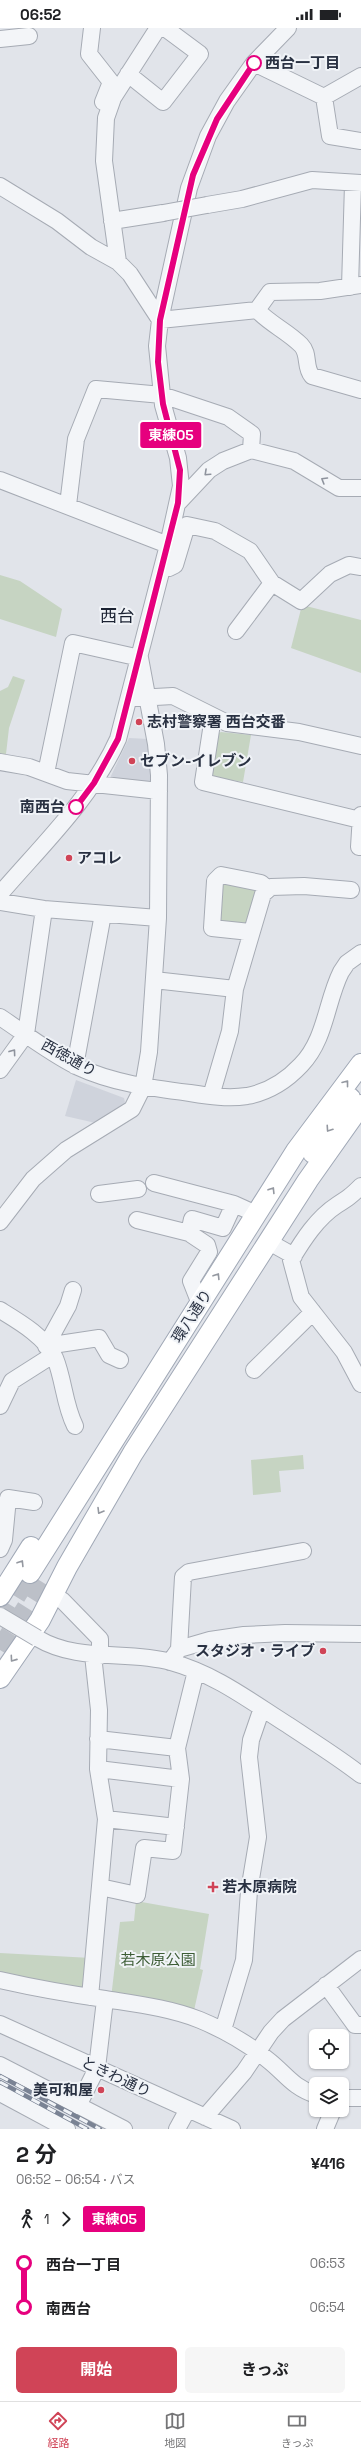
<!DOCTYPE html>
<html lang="ja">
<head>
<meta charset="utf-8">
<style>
	body { margin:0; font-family:"Space Grotesk","Noto Sans JP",sans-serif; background:#f6f6f6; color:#202124; height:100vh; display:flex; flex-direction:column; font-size:15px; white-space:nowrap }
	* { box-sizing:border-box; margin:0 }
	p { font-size:13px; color:#757577 }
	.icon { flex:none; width:22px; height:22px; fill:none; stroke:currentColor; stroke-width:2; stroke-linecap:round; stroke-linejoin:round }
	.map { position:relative; height:2101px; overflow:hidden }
	.details { display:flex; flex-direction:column; background:#fff; flex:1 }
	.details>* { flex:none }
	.badge { padding:0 8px; border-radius:3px; font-size:14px; line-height:26px }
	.buttons { position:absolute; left:309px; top:2001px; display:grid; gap:8px }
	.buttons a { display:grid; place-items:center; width:40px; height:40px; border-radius:6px; background:#fff; box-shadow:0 1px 3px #0004; font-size:20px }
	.map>.badge { position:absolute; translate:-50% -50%; box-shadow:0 0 0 2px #fff }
	.legs { display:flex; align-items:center; gap:6px; height:44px; padding:0 16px; font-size:13px }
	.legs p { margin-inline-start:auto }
	.headline { display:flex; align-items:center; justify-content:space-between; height:68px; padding:0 16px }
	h1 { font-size:22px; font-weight:700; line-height:30px }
	.cta { display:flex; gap:8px; margin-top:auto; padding:8px 16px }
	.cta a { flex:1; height:46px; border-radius:6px; background:#d04457; color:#fff; font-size:16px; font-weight:700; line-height:46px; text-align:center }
	.cta a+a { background:#f6f6f6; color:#202124 }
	ul { padding:0 16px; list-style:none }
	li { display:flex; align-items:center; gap:14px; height:44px; font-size:15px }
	li i { display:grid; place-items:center; width:6px; height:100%; margin:0 5px; background:currentColor }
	li i::after { content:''; width:10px; height:10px; margin:-5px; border:3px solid; border-radius:50%; background:#fff }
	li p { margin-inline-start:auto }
	li:first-child i { background:linear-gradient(#0000 50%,currentColor 0) }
	li:last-child i { background:linear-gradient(currentColor 50%,#0000 0) }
	.status { display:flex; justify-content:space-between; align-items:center; height:28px; padding:0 20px; background:#fff; direction:ltr }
	.status svg { height:11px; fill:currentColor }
	.dock { display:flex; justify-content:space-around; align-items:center; height:56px; border-top:1px solid #e0e0e0; background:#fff; font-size:11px; color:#757577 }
	.dock a { display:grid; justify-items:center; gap:2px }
	.dock .on { color:#d04457 }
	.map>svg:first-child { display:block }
	.built { fill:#cfd3dc }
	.green { fill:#c6d4c2 }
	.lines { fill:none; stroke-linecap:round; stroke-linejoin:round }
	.major-tunnel { stroke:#bcc0c8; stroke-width:20; stroke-dasharray:20 10; stroke-linecap:butt }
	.minor-casing { stroke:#a6abb4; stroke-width:18 }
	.major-casing { stroke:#a0a8b6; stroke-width:22 }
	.minor { stroke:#f3f5f8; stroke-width:16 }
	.major { stroke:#fff; stroke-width:20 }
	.rail-casing { stroke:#7a8394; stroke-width:4.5 }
	.rail { stroke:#f0f3f7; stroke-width:3; stroke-dasharray:9; stroke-linecap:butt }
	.minor-bridge-casing { stroke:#a6abb4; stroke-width:18; stroke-linecap:butt }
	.minor-bridge { stroke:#f3f5f8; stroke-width:16 }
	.oneway { stroke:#8e939d }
	.oneway2 { stroke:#9498a0 }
	.line-1-casing { stroke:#fff; stroke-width:9 }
	.line-1 { stroke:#e6007e; stroke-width:6 }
	.stop-1-dot { fill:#fff; stroke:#e6007e; stroke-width:2 }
	.poi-dot { fill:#d04457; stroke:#f0f3f7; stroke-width:1.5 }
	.labels { text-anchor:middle; stroke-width:4; stroke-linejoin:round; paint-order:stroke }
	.stop-label { font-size:15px; font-weight:bold; fill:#293142; stroke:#f0f3f7; text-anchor:start }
	.poi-label { font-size:15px; font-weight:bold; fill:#293142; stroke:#f0f3f7; text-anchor:start }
	.street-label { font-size:15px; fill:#293142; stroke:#f0f3f7 }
	.park-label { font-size:15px; fill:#3d5d36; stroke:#f0f3f7 }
	.quarter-label { font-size:17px; fill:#1b2232; stroke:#f0f3f7 }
</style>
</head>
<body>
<div class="status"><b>06:52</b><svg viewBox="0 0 49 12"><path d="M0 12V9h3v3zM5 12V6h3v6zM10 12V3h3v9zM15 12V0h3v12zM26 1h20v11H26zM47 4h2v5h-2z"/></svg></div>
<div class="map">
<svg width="361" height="2101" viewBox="0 0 361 2101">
	<rect width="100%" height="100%" fill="#e1e4ea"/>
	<path class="built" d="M129 710 149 711 153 756 110 750Z
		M76 1052 124 1070 126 1079 100 1096 65 1088Z"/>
	<path class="green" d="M0 547 20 553 62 581 56 609 0 591Z
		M302 577 361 592V645L291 620Z
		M13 648 25 652 9 700 6 726H0V663L8 659Z
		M221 704 251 707 243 754 214 749 212 744 217 706Z
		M219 854 258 862 248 897 219 898Z
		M303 1427 304 1441 279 1443 281 1464 253 1467 251 1432Z
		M136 1873 209 1886 200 1941 203 1942 193 1987 111 1970 120 1894 134 1893Z
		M0 1925 91 1930 88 1966 0 1948Z"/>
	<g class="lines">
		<path class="major-tunnel" d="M0 1594 30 1545
			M0 1622 44 1552"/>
		<defs>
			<path id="minor" d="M92 0 89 26 111 54 103 74
				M0 11 29 8
				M254 35 324 69 361 48
				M128 46 163 74 200 26 165 0
				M324 69 330 108 361 113
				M0 158 57 193 91 219 118 234 130 246 160 292 257 282
				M207 177 242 171 312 152 361 155
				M112 193 163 185
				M118 234 104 133 106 90 113 70 158 0
				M350 259 353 156
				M257 282C270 296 287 303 301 317 310 326 304 339 312 348L361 362
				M257 282 270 264 320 263 361 257
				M0 452 168 517
				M178 475 209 442 223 433 251 422 294 433 339 460H361
				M68 477 76 411 96 361 162 367 228 389 252 406 251 422
				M163 538 169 540 175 537 187 497 215 503 250 523 272 555 301 573 330 546 349 537 361 539
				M236 603 272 555
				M137 670 173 668 227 695 299 704 361 718
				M213 689 203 754 360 792
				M0 734 29 739 67 753 159 763
				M361 787 359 819H361
				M0 866C42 817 91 771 118 711L168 517 181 458 178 430 163 377 157 318 160 292 189 160 208 108 227 73 254 35 288 0
				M0 874 44 881 158 890
				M250 904 212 900 215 853 221 847 261 855 268 861
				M154 952 235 961 263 866 271 859 304 858 351 862
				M0 989C24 1005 50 1025 76 1038 112 1055 151 1060 190 1065 209 1068 228 1071 247 1068 268 1064 287 1052 301 1037 326 1011 326 974 341 944L347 935 361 925
				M75 1038 103 886
				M0 1042 26 1006 44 881
				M211 1068 230 1003 235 961
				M154 1155 234 1176
				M361 1158C351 1168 348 1170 337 1177 317 1190 303 1212 291 1232L301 1269 344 1324 361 1356
				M99 1166 138 1161
				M137 1192 189 1205 207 1217 209 1224 191 1253 200 1276
				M0 1194 33 1151 66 1122 132 1081 143 1059 149 1024 158 890 159 747 156 716 140 630 73 615 46 745
				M189 1205 192 1191 223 1200 234 1176 256 1186
				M269 1214 294 1228
				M0 1282C18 1293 46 1309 55 1330 64 1352 64 1376 75 1398
				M46 1318 99 1310 109 1327 120 1332
				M46 1318 68 1278 73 1262
				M254 1342 313 1284
				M0 1378 12 1353 45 1332 54 1329
				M0 1521 4 1512 8 1470 34 1474
				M62 1572 100 1611V1628
				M37 1610C79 1635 126 1622 171 1634 215 1646 250 1673 288 1697 312 1713 338 1729 361 1747
				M179 1621 183 1549 189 1544 303 1523
				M170 1634 179 1621 210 1612 244 1607 285 1605 361 1606
				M98 1711 177 1720
				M98 1741 181 1751
				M106 1791 176 1799
				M100 1859 137 1867 144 1820 173 1823 181 1751 177 1720 196 1643
				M0 1952C35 1960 69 1966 105 1971 136 1976 170 1980 200 1992 224 2002 247 2015 268 2032 286 2046 292 2059 316 2067
				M326 1957 355 1997H361
				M90 1969 106 1791 98 1741 99 1682 93 1627
				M0 1996 232 2101
				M223 2002 244 1932 249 1863 258 1809 249 1729 251 1712 262 1680
				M0 2037 124 2101
				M0 2065 67 2101
				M342 2070H361
				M78 2078 97 2040 105 1972
				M205 2089 244 2044 271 2004 283 1991 361 1931
				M177 2101 188 2081
				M325 2101 333 2082"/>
			<path id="major" d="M313 1125 350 1070
				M30 1545 296 1123 361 1036
				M0 1568 31 1519
				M0 1650 40 1592 67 1539 133 1425 308 1152 361 1077"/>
		</defs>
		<use href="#minor" class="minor-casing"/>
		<use href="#major" class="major-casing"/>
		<use href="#minor" class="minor"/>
		<use href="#major" class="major"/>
		<defs>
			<path id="rail" d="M0 2048 100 2101
				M0 2054 87 2101"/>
		</defs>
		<use href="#rail" class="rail-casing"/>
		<use href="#rail" class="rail"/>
		<defs>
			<path id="minor-bridge" d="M163 185 207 177
				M0 1588 37 1610"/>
		</defs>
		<use href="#minor-bridge" class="minor-bridge-casing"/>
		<use href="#minor-bridge" class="minor-bridge"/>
	</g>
	<defs><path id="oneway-chevron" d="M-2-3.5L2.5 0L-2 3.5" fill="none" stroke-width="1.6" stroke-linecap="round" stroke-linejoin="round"/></defs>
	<g class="oneway">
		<use href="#oneway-chevron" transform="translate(207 445) rotate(137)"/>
		<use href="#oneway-chevron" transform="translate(324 452) rotate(-149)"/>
		<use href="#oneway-chevron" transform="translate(13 1024) rotate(-54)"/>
	</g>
	<g class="oneway2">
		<use href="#oneway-chevron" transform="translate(346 1055) rotate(-52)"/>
		<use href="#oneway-chevron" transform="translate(329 1101) rotate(124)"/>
		<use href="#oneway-chevron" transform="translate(272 1162) rotate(-58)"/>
		<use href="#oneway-chevron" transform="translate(217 1248) rotate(-58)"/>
		<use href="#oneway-chevron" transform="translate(100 1483) rotate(121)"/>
		<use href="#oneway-chevron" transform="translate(21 1535) rotate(-58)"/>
		<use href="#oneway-chevron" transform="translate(13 1631) rotate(125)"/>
	</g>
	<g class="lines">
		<defs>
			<path id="line-1" d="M76 779 94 755 118 711 178 475 180 442 163 376 158 334 160 292 193 147 217 91 254 35"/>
		</defs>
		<use href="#line-1" class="line-1-casing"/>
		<use href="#line-1" class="line-1"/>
	</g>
	<g class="stop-1-dot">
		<circle cx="254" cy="35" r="7"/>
		<circle cx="76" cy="779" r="7"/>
	</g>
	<g class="poi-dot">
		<circle cx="139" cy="694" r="4"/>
		<circle cx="132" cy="733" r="4"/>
		<circle cx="69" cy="830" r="4"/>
		<circle cx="323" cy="1623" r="4"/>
		<path d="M211 1853h4v4h4v4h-4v4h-4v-4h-4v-4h4z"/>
		<circle cx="101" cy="2062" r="4"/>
	</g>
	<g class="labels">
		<g class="stop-label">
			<text x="265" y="40">西台一丁目</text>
			<text x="65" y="784" text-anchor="end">南西台</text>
		</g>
		<g class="poi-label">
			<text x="147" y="699">志村警察署 西台交番</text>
			<text x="140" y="738">セブン-イレブン</text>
			<text x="77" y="835">アコレ</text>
			<text x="315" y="1628" text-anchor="end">スタジオ・ライブ</text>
			<text x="222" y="1864">若木原病院</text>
			<text x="93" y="2067" text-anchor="end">美可和屋</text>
		</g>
		<g class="street-label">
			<text transform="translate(69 1030) rotate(29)" y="5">西徳通り</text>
			<text transform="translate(192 1288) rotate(-57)" y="5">環八通り</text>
			<text transform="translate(116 2049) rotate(25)" y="5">ときわ通り</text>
		</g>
		<g class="park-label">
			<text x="158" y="1937">若木原公園</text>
		</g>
		<g class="quarter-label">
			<text x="117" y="594">西台</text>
		</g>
	</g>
</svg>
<div class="buttons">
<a><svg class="icon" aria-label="locate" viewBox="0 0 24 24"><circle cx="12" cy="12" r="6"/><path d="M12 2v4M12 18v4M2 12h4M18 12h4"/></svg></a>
<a><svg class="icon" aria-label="layers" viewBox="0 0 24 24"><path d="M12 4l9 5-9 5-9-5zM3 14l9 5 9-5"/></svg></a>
</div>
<b class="badge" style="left:171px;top:407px;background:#e6007e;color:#fff">東練05</b>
</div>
<section class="details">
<div class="headline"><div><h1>2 分</h1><p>06:52 – 06:54 · バス</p></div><b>¥416</b></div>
<div class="legs"><svg class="icon" aria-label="walk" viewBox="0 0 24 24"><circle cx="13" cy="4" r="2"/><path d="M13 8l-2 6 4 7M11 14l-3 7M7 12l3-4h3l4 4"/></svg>1<svg class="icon" aria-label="forward" viewBox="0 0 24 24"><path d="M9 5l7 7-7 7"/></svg><b class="badge" style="background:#e6007e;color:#fff">東練05</b></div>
<ul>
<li><i style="color:#e6007e"></i><b>西台一丁目</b><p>06:53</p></li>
<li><i style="color:#e6007e"></i><b>南西台</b><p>06:54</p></li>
</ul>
<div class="cta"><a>開始</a><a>きっぷ</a></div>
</section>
<nav class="dock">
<a class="on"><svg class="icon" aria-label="directions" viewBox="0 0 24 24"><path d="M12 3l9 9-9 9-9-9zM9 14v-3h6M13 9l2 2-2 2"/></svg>経路</a>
<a><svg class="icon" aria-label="map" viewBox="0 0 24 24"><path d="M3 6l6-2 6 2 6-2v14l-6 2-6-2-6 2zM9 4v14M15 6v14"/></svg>地図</a>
<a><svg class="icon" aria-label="tickets" viewBox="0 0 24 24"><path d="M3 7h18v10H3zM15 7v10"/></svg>きっぷ</a>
</nav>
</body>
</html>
